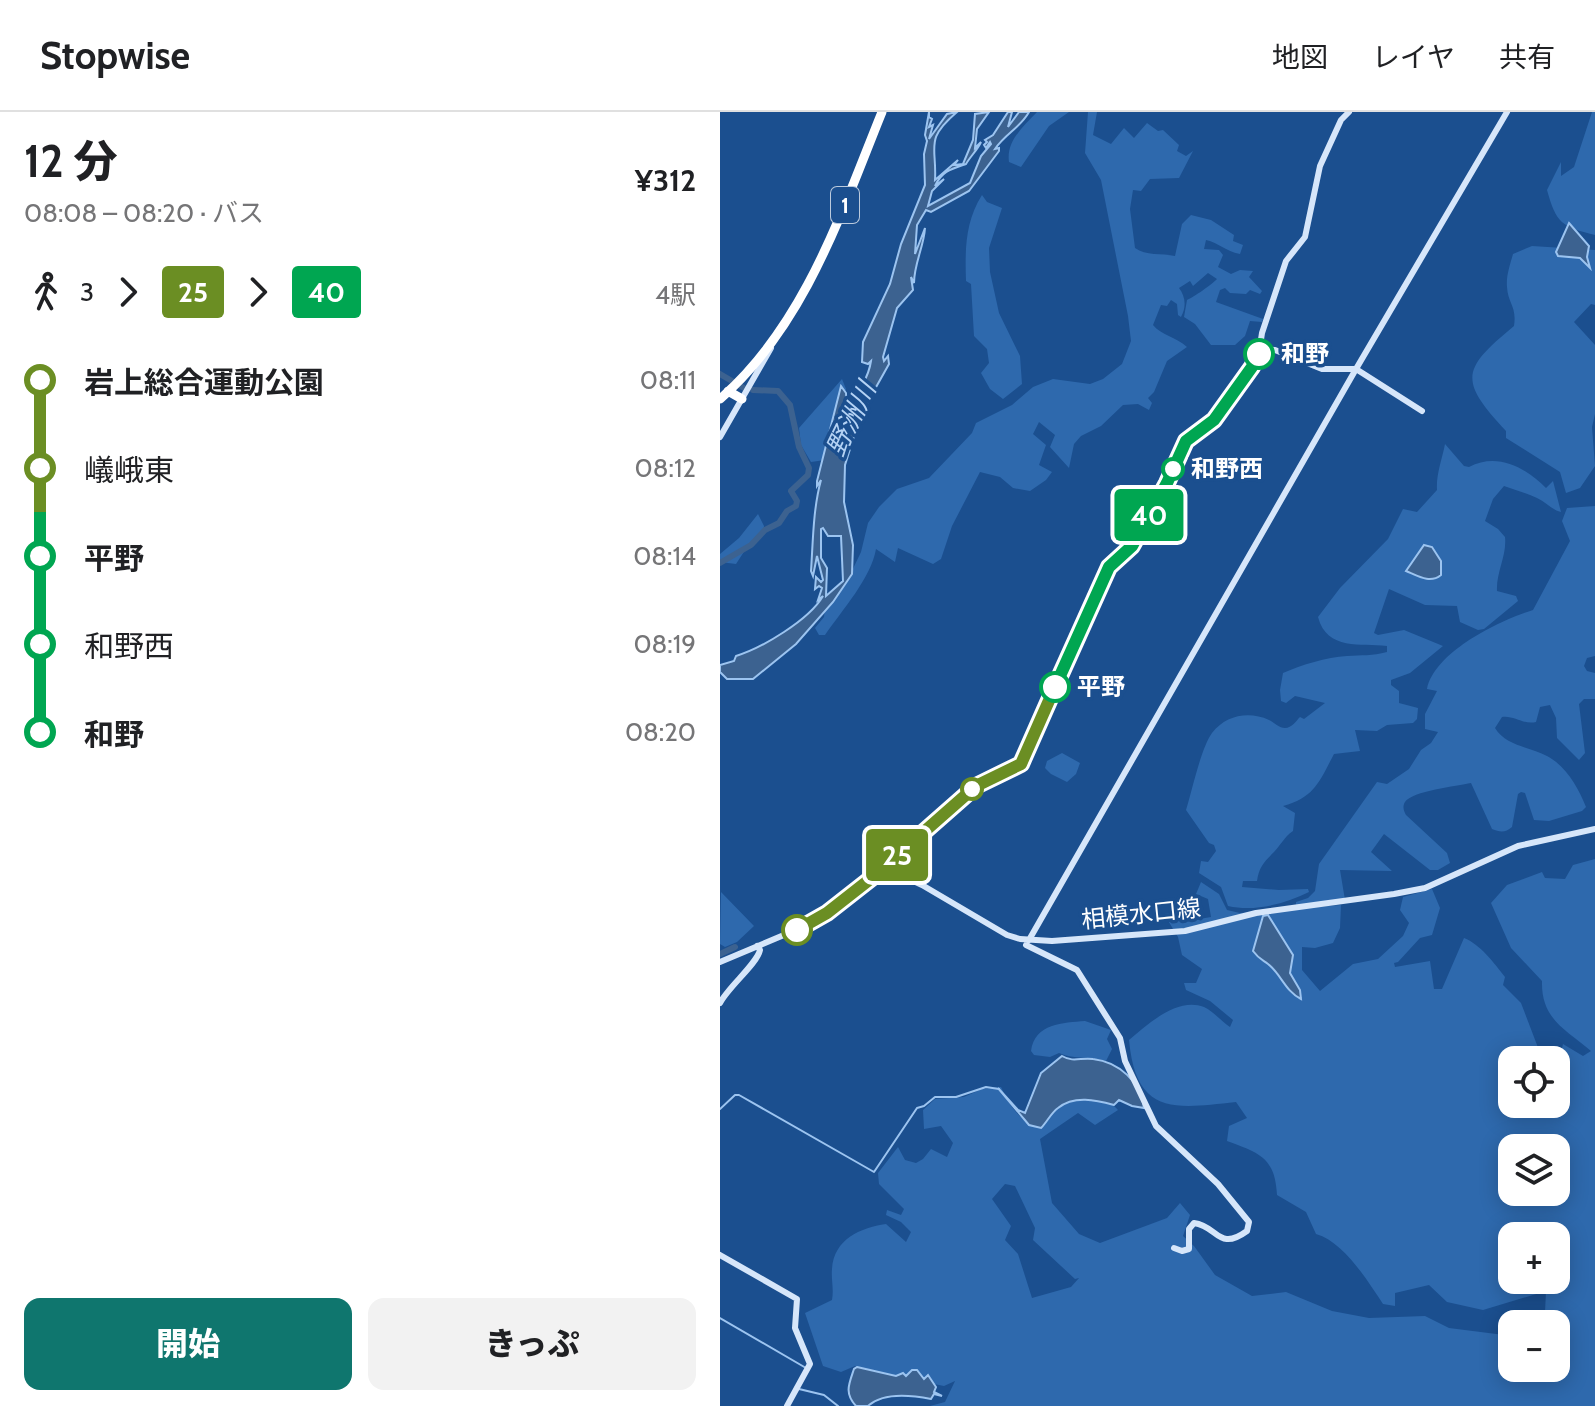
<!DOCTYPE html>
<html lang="ja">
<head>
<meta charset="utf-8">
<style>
	body { margin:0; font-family:Cabin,"Noto Sans JP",sans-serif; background:#f2f2f2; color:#202124; height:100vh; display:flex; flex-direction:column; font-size:30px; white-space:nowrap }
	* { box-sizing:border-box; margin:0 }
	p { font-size:26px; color:#757577 }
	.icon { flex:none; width:44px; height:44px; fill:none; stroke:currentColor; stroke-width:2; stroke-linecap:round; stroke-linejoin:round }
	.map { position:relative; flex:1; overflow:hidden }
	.panel { display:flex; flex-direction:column; background:#fff; width:720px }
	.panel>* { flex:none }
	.badge { padding:0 16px; border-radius:6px; font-size:28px; line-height:52px }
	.buttons { position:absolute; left:778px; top:934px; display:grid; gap:16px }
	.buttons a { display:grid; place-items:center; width:72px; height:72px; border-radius:16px; background:#fff; box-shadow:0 4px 20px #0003; font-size:40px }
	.map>.badge { position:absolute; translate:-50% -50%; box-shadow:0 0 0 4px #fff }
	.legs { display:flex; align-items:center; gap:12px; height:88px; padding:0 24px; font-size:26px }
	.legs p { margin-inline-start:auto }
	.summary { display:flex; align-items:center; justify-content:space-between; height:136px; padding:0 24px }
	h1 { font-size:44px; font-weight:800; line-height:60px }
	.action { display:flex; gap:16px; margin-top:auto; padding:16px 24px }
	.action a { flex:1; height:92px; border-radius:16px; background:#0f766e; color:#fff; font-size:32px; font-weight:800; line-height:92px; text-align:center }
	.action a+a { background:#f2f2f2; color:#202124 }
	ul { padding:0 24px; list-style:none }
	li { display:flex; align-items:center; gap:28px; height:88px; font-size:30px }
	li i { display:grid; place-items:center; width:12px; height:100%; margin:0 10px; background:currentColor }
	li i::after { content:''; width:20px; height:20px; margin:-10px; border:6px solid; border-radius:50%; background:#fff }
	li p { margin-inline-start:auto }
	li:first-child i { background:linear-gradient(#0000 50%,currentColor 0) }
	li:last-child i { background:linear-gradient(currentColor 50%,#0000 0) }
	header { display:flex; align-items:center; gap:48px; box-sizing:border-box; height:112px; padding:0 40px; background:#fff; border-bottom:2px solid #e0e0e0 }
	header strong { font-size:38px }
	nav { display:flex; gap:44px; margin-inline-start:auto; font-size:28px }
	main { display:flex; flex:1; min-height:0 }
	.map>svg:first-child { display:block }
	.green { fill:#2e69ad; fill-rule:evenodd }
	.water { fill:#3c6290; stroke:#9cc4f0; stroke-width:2; fill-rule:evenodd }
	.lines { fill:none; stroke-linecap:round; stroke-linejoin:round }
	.stream { stroke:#9cc4f0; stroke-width:2 }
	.river { stroke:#3c6290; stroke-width:6 }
	.secondary { stroke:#d6e6fa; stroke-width:6 }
	.highway { stroke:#fff; stroke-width:9 }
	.line-1-casing { stroke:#fff; stroke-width:18 }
	.line-2-casing { stroke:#fff; stroke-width:18 }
	.line-1 { stroke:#6b8e23; stroke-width:12 }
	.line-2 { stroke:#00a651; stroke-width:12 }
	.stop-2-dot { fill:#fff; stroke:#00a651; stroke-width:4 }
	.stop-1-dot { fill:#fff; stroke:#6b8e23; stroke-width:4 }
	.labels { text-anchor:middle; stroke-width:7; stroke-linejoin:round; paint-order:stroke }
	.shield { fill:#1b4f8f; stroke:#bbcadd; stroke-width:2 }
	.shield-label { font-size:22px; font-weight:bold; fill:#fff }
	.stop-label { font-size:24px; font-weight:bold; fill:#fff; stroke:#1b4f8f; text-anchor:start }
	.street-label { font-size:24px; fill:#fff; stroke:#1b4f8f }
	.water-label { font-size:26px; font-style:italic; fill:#b5d3f5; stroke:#1b4f8f }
</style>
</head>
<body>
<header>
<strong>Stopwise</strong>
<nav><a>地図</a><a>レイヤ</a><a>共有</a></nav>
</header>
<main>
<section class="panel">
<div class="summary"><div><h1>12 分</h1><p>08:08 – 08:20 · バス</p></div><b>¥312</b></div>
<div class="legs"><svg class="icon" aria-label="walk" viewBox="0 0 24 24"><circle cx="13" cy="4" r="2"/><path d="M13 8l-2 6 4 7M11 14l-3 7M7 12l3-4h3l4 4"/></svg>3<svg class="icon" aria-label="forward" viewBox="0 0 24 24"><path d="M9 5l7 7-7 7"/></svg><b class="badge" style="background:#6b8e23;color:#fff">25</b><svg class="icon" aria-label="forward" viewBox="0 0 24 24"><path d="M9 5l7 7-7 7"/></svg><b class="badge" style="background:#00a651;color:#fff">40</b><p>4駅</p></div>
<ul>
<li><i style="color:#6b8e23"></i><b>岩上総合運動公園</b><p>08:11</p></li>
<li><i style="color:#6b8e23"></i><span>嶬峨東</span><p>08:12</p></li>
<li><i style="color:#00a651"></i><b>平野</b><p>08:14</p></li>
<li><i style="color:#00a651"></i><span>和野西</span><p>08:19</p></li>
<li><i style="color:#00a651"></i><b>和野</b><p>08:20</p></li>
</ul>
<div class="action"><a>開始</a><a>きっぷ</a></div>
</section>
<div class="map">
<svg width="875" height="1294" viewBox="0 0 875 1294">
	<rect width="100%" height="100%" fill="#1b4f8f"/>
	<path class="green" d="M317 0H349L329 14 301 55 289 50C286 29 303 15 317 0Z
		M368 0H377L373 23 391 32 404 16 414 26 427 11 438 19 443 18 459 33 457 39 466 44 473 39 459 66 430 67 421 79 413 78 410 97 415 136C426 144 441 141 455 144L462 112 471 103 491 108 514 123 513 129 523 133 520 142C505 139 499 131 486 128L484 137 499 138 503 143 498 155 511 162 520 158 533 159 529 165 542 179 540 182 530 178 526 182 510 181 505 176 500 178 496 190 543 207 542 210 530 209 525 224 515 233H491L475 212 464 205 467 188C474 185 491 173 497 167L488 161 473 174 470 169 459 176C465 184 467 194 461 205L458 203 457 192 451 188 447 194 441 193 433 213C441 223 456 225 467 235L447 249 434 280 428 286 432 291 429 298 418 292 403 293 381 314 361 324 354 332 349 356 330 335 335 323 319 310 313 322 326 333 319 353 332 360 326 368 310 379 293 376 280 365 260 360 232 414 221 447 213 452 178 436 175 450 156 437C151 466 123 497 105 523H99L95 516 104 505 105 496 130 463 141 440 148 411 159 395 177 377 209 366 252 321 256 311 292 293 313 275 333 267 370 272 383 267 402 252 411 229 408 204 381 68 365 41Z
		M872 0H875V123C842 115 836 111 827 78L841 50V64L854 55Z
		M262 83 267 90 282 96 269 136 270 160 279 201 300 244 302 272 283 287 270 277 261 261 269 251 267 237 254 224 251 172 246 169C245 138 245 110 262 83Z
		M812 134 875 138V193L871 192 854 210 875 233V302L872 315 875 354 860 376 846 381 840 360 786 326V319C738 268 742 257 794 214 797 194 788 192 787 175 786 164 790 153 793 142Z
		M122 267 126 277 105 348 91 350 81 333 79 316Z
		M725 332 744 354 749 355C777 340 805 355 826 376L833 369 841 400C832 398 826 390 817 386 807 381 795 378 784 374L773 387 765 409 778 417 785 425C787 444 776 460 777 479L796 484 798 489 764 517 758 518 740 510 737 494 705 493 669 477 654 521 658 523 684 518 723 534 690 561 671 568V573L679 579V591L698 596 697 607 693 611 667 613 657 619 635 618 640 639 614 642C599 670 595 685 563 694L575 701 573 719C564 725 561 733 554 740 544 750 539 755 537 769H523L522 775 559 778 588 777 589 780C564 792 535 800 508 794L501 775 479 761 481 749 488 750 496 739 494 733 489 731 466 698C472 679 481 636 492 621 506 603 529 599 549 608 554 610 559 616 565 616 572 616 576 609 580 605L584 607 605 591 575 584 566 591 561 589 560 578 563 561C582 553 606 545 627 544 642 543 652 544 667 540V534C641 531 607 539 598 505L620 476 668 427 683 397 697 400 717 378C716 362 722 348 725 332Z
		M875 394V544L867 546 864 554 867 559 875 561V587H864L859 592 865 641 859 648 837 626 836 606 830 593 820 595 816 610C803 613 794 603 782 605L775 616C786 634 810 635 827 644 846 654 858 675 866 695L862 699 829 709 814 708 805 681 801 680 798 682 792 715C785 721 780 720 772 717L751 671C737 674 692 679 685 690 682 695 684 699 686 703L727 741 730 751 718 758H710L664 722 651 740 672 759 620 758 625 788 595 795 621 793 620 816 613 831 595 836 582 835V858L600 879 633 852 658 847 683 824 689 811 680 798 683 785 712 777 720 796 712 823 700 826 678 850 674 851 675 855 710 849 714 877H722L744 826C760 832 774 851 785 865L783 873 801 891 822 946 792 948V992H836V960L843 932 863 944 871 939C845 917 821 907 822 869L791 836 771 791 787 773 822 760 825 766 845 767 853 753 875 747V1294H210L225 1290 235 1269 224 1274 214 1272 208 1263 204 1267C182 1264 155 1264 135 1254L121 1260 103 1254 85 1201 112 1188C114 1177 111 1167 112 1157 114 1127 140 1116 166 1112L186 1130 191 1120 181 1110 166 1103 167 1098 181 1103 184 1097 159 1072 158 1061 178 1035 185 1048 196 1051 203 1047 211 1037 227 1045 233 1031 221 1014 204 1017 203 998 215 987 244 985 262 977 281 975C290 993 300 1012 321 1015 327 1009 331 1001 338 996 352 985 387 983 398 998L375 1013 358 1001 320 1027 332 1091 359 1122 380 1131 447 1106 460 1091 470 1103 463 1124 474 1134 495 1163 532 1184 566 1180 612 1199 649 1206 705 1204 729 1216 792 1224V1256H836L834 1212 839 1208 825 1200 826 1179 763 1198 727 1190 709 1173 675 1181V1194L663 1192C647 1168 624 1130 596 1122L586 1100 557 1083C555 1045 539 1041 507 1029L509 1014 527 1006 516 990C453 997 416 1003 409 928 428 912 457 885 484 895 493 899 502 910 510 915L513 908 490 889 466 878 464 871H476L482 857 462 843 458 825 444 802 471 797 475 803 462 810 491 805 488 787 476 782 481 770 499 782 507 798 520 801 576 797V790L588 786 595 779 599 752 657 670 667 672 689 657 701 638 711 631 718 620 705 617V602L717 579 707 577C715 539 781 508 813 498L850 429 842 409 847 396ZM792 1036H836V1080H792ZM285 1072 295 1074 315 1116 313 1128 355 1167 359 1166 351 1175 312 1186 298 1142 285 1128 291 1114 272 1087ZM792 1124H836V1168H792Z
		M38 402 44 414 43 423 29 432 16 452 0 450V442L19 426Z
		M342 641 360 651 356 662 347 670 331 662 325 656 327 649Z
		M1 780 34 814 17 830 5 835 0 832Z
		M365 909 391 918 387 927 392 937 386 949C370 944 355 948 339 941L330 945 314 943 311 939C315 911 343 911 365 909Z"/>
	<path class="water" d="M209 0V5L212 7 209 15 213 13 209 27 227 2 237 0C204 28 217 34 215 68L238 48 234 53 243 52 253 28 255 2 269 0 257 17 255 36 261 30C258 37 250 45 246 52 231 57 222 59 215 74L224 67 212 79 208 94 250 71 261 44 271 32 270 30 266 36 264 33 267 30 265 28 273 23 288 0H292L288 15 299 0H309C301 15 285 22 275 37L279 36V39L249 79 211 100 206 98 197 113 195 142 205 116C204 134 194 152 194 171L191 165 193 178 177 196 163 245 164 249 168 244 169 252 141 302 125 353 124 390 133 433 132 462 113 490 76 532 33 567H7L0 560V553L14 549 16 544C42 536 89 508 103 484L98 488 102 476 99 474 95 477 96 465 101 470 103 468 97 444 93 464 91 459C93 430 93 397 101 368L97 374V369L121 274 126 281 127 294C139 282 149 263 151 249L148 252 142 250 143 230 170 172 181 132 205 73 204 42 207 29 205 23ZM103 416 108 424H121L123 469 106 484 107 456 101 446V417Z
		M849 111 869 134 867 145 870 156 860 146 838 144 836 140Z
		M704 433 712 435 721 449V463C710 472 698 464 686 459Z
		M548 803 573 843 570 861 580 878 581 887C565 879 561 862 548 852 541 847 538 846 533 839L543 804Z
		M342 944C354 951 361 945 373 947 399 950 421 970 424 996L412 994 399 988 394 993C376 988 354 983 338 996 331 1001 327 1010 321 1016L309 1013 278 976 298 998 305 1001 321 961Z
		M137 1255 176 1264 183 1261 186 1264 192 1258H197L204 1267 208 1263 216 1275 214 1280 222 1284 214 1282 211 1287C191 1283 163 1280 148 1294H136C124 1281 129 1272 134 1257Z"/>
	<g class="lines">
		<path class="stream" d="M0 997 15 983H19L154 1060 197 996 204 994 215 985H236L266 975 279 977
			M0 1206 86 1256
			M79 1277 104 1283 118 1294"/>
		<path class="river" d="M0 262 24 276
			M0 451 31 433 45 418 59 411 67 399 76 394 77 389 71 379 88 363 89 356 79 335 70 293 58 279 33 278
			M0 842 15 835"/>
		<path class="secondary" d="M540 237 555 238 602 257H636L702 299
			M0 325 51 236
			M168 757 172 748 246 681 256 674 301 652 389 455 412 434 447 371 466 329 494 308 538 247 542 221 566 149 585 125 600 54 621 8 629 0
			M309 828 636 257 787 0
			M306 833 357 858 400 926 405 949 436 1014 498 1072 529 1110 527 1119C498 1140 498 1114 474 1111L469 1117V1137L462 1139 454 1136
			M0 850 90 812 158 761 168 757 202 773 287 823 300 827 332 829 465 819 536 801 674 782 705 776 798 734 875 717
			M0 891C9 874 37 852 40 838L37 834
			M0 1143 77 1187 75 1216 90 1252 67 1294"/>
		<path class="highway" d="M8 279 22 287
			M0 287C85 213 121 101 162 0"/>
	</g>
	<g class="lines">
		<defs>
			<path id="line-1" d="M77 818 107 801 158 761 168 757 172 748 256 674 301 652 335 575"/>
			<path id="line-2" d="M335 575 389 455 412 434 447 371 466 329 494 308 532 255 539 242"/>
		</defs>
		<use href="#line-1" class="line-1-casing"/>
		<use href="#line-2" class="line-2-casing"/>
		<use href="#line-1" class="line-1"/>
		<use href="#line-2" class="line-2"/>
	</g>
	<g class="stop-2-dot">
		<circle cx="539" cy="242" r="14"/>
		<circle cx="453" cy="357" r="10"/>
		<circle cx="335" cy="575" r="14"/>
	</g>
	<g class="stop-1-dot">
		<circle cx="252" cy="677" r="10"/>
		<circle cx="77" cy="818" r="14"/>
	</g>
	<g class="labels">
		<rect class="shield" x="111" y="75" width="28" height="36" rx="6"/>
		<g class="shield-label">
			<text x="125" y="101">1</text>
		</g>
		<g class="stop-label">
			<text x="561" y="250">和野</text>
			<text x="471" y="365">和野西</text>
			<text x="357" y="583">平野</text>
		</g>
		<g class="street-label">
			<text transform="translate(421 802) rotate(-6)" y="8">相模水口線</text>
		</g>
		<g class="water-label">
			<text transform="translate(131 307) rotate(-64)" y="9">野洲川</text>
		</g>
	</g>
</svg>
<div class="buttons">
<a><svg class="icon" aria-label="locate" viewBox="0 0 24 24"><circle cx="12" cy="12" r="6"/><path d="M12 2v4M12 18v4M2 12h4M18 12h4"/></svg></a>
<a><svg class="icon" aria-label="layers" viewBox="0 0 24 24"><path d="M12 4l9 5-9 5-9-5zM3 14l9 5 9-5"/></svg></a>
<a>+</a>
<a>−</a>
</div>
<b class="badge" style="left:177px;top:743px;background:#6b8e23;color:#fff">25</b>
<b class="badge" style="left:429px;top:403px;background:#00a651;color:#fff">40</b>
</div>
</main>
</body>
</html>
